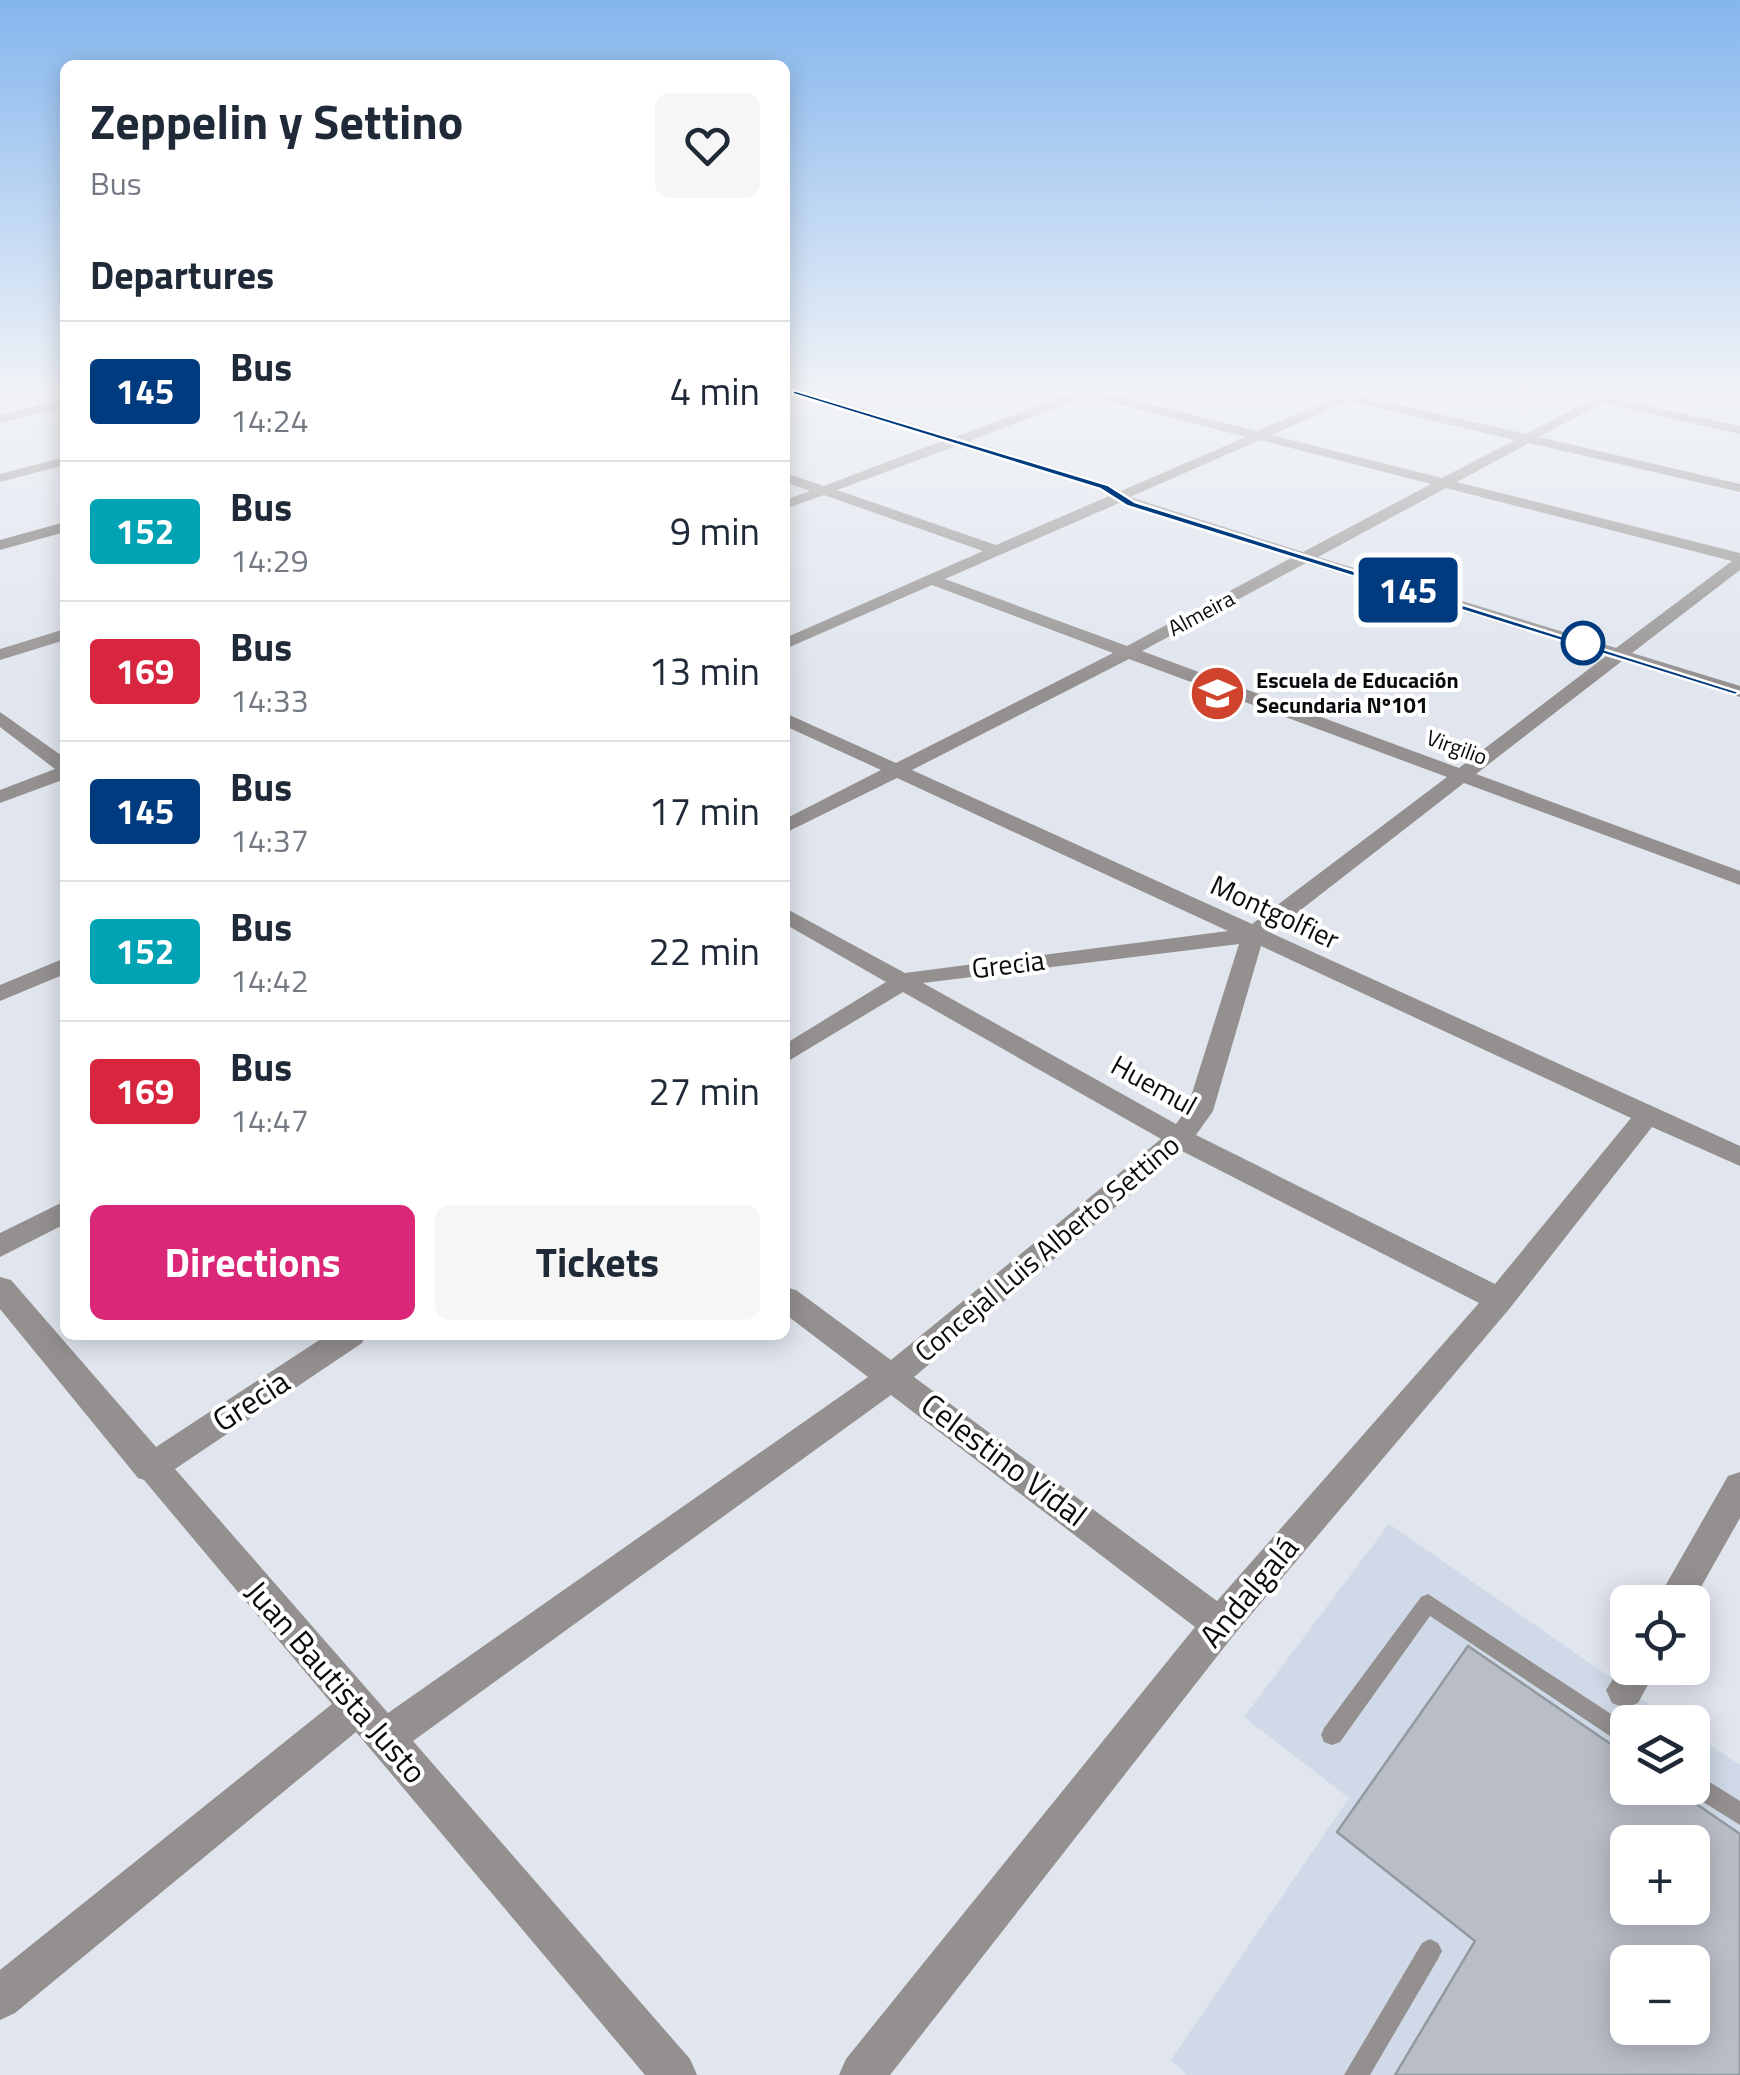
<!DOCTYPE html>
<html lang="en">
<head>
<meta charset="utf-8">
<style>
	body { margin:0; font-family:"Titillium Web",sans-serif; background:#f6f6f7; color:#1f2937; height:100vh; display:flex; flex-direction:column; font-size:38px; white-space:nowrap }
	* { box-sizing:border-box; margin:0 }
	p { font-size:32px; color:#747a83 }
	.icon { flex:none; width:55px; height:55px; fill:none; stroke:currentColor; stroke-width:2; stroke-linecap:round; stroke-linejoin:round }
	.map { position:relative; flex:1; overflow:hidden }
	.panel { position:absolute; left:60px; top:60px; width:730px; height:1280px; display:flex; flex-direction:column; background:#fff; border-radius:15px; box-shadow:0 5px 25px #0003 }
	.panel>* { flex:none }
	.badge { padding:0 20px; border-radius:8px; font-size:35px; line-height:65px }
	.tools { position:absolute; left:1610px; top:1585px; display:grid; gap:20px }
	.tools a { display:grid; place-items:center; width:100px; height:100px; border-radius:15px; background:#fff; box-shadow:0 5px 25px #0003; font-size:50px }
	.map>.badge { position:absolute; translate:-50% -50%; box-shadow:0 0 0 5px #fff }
	h2 { padding:0 30px; font-size:38px; line-height:90px }
	.round { display:grid; place-items:center; flex:none; width:105px; height:105px; border-radius:15px; background:#f6f6f7 }
	.summary { display:flex; align-items:center; justify-content:space-between; height:170px; padding:0 30px }
	h1 { font-size:48px; font-weight:700; line-height:75px }
	.action { display:flex; gap:20px; margin-top:auto; padding:20px 30px }
	.action a { flex:1; height:115px; border-radius:15px; background:#db2777; color:#fff; font-size:40px; font-weight:700; line-height:115px; text-align:center }
	.action a+a { background:#f6f6f7; color:#1f2937 }
	ul { padding:0; list-style:none }
	li { display:flex; align-items:center; gap:30px; height:140px; padding:0 30px; border-top:2px solid #e0e1e3 }
	li div { flex:1 }
	li b { display:block; font-size:38px }
	li em { font-style:normal }
	li .badge { min-width:110px; font-weight:700; text-align:center }
	.map>svg:first-child { display:block }
	.built { fill:#cfd9e7; fill-rule:evenodd }
	.building { fill:#b9bec6; stroke:#9399a0; stroke-width:2.5; fill-rule:evenodd }
	.lines { fill:none; stroke-linecap:round; stroke-linejoin:round }
	.lane { fill:#94908f; fill-rule:evenodd }
	.street { fill:#94908f; fill-rule:evenodd }
	.secondary { fill:#6e6766; fill-rule:evenodd }
	.line { fill:#003b80; stroke:#fff; stroke-width:2.5 }
	.stop-dot { fill:#fff; stroke:#003b80; stroke-width:5 }
	.labels { text-anchor:middle; stroke-width:8; stroke-linejoin:round; paint-order:stroke }
	.far-street-label { font-size:22px; fill:#0a0b0e; stroke:#fff }
	.far-poi-label { font-size:22px; font-weight:bold; fill:#0a0b0e; stroke:#fff; text-anchor:start }
	.street-label { font-size:28px; fill:#0a0b0e; stroke:#fff }
	.near-street-label { font-size:32px; fill:#0a0b0e; stroke:#fff }
</style>
</head>
<body>
<div class="map">
<svg width="1740" height="2075" viewBox="0 0 1740 2075">
	<rect width="100%" height="100%" fill="#e0e5ee"/>
	<path class="built" d="M1389 1524 1675 1722H1628V1788H1692L1693 1734 1740 1765V2075H1187L1171 2060 1349 1798 1244 1717ZM1628 1842H1692V1908H1628ZM1628 1962H1692V2028H1628Z"/>
	<path class="building" d="M1468 1646 1628 1756V1788H1673L1740 1834V2075H1395L1475 1941 1337 1832ZM1628 1842H1692V1908H1628ZM1628 1962H1692V2028H1628Z"/>
	<g class="lines">
		<path class="lane" d="M1428 1594 1628 1725V1748L1430 1616 1340 1742 1332 1745 1324 1742 1321 1735 1324 1728 1421 1597Z
			M1692 1771 1740 1801V1825L1684 1790 1683 1788H1692Z
			M1430 1939 1438 1943 1442 1951 1438 1959 1370 2075H1344L1422 1943Z"/>
		<path class="street" d="M790 392H810L955 437 1075 392H1102L1257 431 1336 397 1337 392H1364L1360 396 1526 434 1589 401 1561 392H1620L1612 398 1740 426V434L1602 403 1539 437 1740 484V492L1529 443 1457 482 1740 553V570L1632 653 1740 686V697L1622 661 1476 774 1740 871V885L1464 783 1271 933 1740 1146V1166L1652 1127 1510 1308 1233 1636 890 2075H839L846 2059 1195 1627 891 1395 413 1741 690 2059 697 2075H645L356 1732 15 2013 0 2020V1970L332 1704 144 1480 138 1478 0 1309V1277L11 1280 156 1447 327 1335H366L362 1343 175 1469 388 1713 868 1377 785 1314V1287L796 1290 891 1360 1161 1139 903 992 785 1063V1044L886 982 785 924V908L905 973 1228 931 897 778 785 833V819L881 770 785 726V713L896 763 1113 653 932 585 785 649V638L983 551 824 495 785 509V500L810 491 785 482V473L824 486 942 441ZM1087 396 1246 437 1121 491 1109 484 969 441ZM1349 401 1515 440 1442 478 1271 435ZM1260 440 1431 484 1303 552 1130 497ZM956 446 1099 490 1109 496 996 545 837 490ZM1446 488 1732 561 1616 648 1318 557ZM1119 503 1291 558 1127 646 945 579ZM1306 563 1606 656 1459 768 1142 651ZM1129 659 1447 777 1252 924 912 770ZM1239 944 1187 1109 1176 1124 923 983ZM1261 946 1631 1118 1495 1284 1196 1135 1213 1111ZM1182 1151 1479 1303 1217 1601 914 1377Z
			M65 399V407L0 423V415Z
			M65 457V465L0 482V474Z
			M65 629V640L0 660V649Z
			M0 712 65 758V779L0 803V790L55 769 0 727Z
			M65 958V974L0 1001V985Z
			M65 1201V1224L0 1257V1233Z
			M1740 1472V1518L1692 1603 1656 1602 1728 1476Z
			M1628 1655V1668H1657L1638 1703 1625 1708 1612 1703 1606 1690Z"/>
		<path class="secondary" d="M65 522V532L0 550V540Z"/>
	</g>
	<linearGradient id="sky" x2="0" y2="1"><stop stop-color="#84b6ee"/><stop offset="0.57" stop-color="#f1f3f7"/><stop offset="1" stop-color="#f1f3f7" stop-opacity="0"/></linearGradient>
	<rect width="1740" height="683" fill="url(#sky)"/>
	<path class="line" d="M793 390 1108 485 1135 502 1740 692 1735 695 1127 506 1100 489 793 394Z"/>
	<defs>
		<symbol id="school-disc" viewBox="-11 -11 22 22"><circle r="9.5" fill="#d0442d" stroke="#fff"/><path d="M0-5L7-2L0 1L-7-2ZM-4 1L0 2.5L4 1V4Q0 6-4 4Z" fill="#fff"/></symbol>
	</defs>
	<g fill-rule="evenodd">
		<use href="#school-disc" x="1186" y="662" width="63" height="63"/>
	</g>
	<circle class="stop-dot" cx="1583" cy="643" r="20"/>
	<g class="labels">
		<g class="far-street-label">
			<text transform="translate(1201 613) rotate(-28)" y="8">Almeira</text>
			<text transform="translate(1457 747) rotate(20)" y="8">Virgilio</text>
		</g>
		<g class="far-poi-label">
			<text x="1256" y="688">Escuela de Educación<tspan x="1256" dy="25">Secundaria Nº101</tspan></text>
		</g>
		<g class="street-label">
			<text transform="translate(1275 912) rotate(25)" y="10">Montgolfier</text>
			<text transform="translate(1008 964) rotate(-7)" y="10">Grecia</text>
			<text transform="translate(1154 1085) rotate(29)" y="10">Huemul</text>
			<text transform="translate(1047 1248) rotate(-40)" y="10">Concejal Luis Alberto Settino</text>
		</g>
		<g class="near-street-label">
			<text transform="translate(251 1401) rotate(-33)" y="11">Grecia</text>
			<text transform="translate(1004 1460) rotate(37)" y="11">Celestino Vidal</text>
			<text transform="translate(1249 1592) rotate(-50)" y="11">Andalgalá</text>
			<text transform="translate(336 1682) rotate(49)" y="11">Juan Bautista Justo</text>
		</g>
	</g>
</svg>
<div class="tools">
<a><svg class="icon" aria-label="locate" viewBox="0 0 24 24"><circle cx="12" cy="12" r="6"/><path d="M12 2v4M12 18v4M2 12h4M18 12h4"/></svg></a>
<a><svg class="icon" aria-label="layers" viewBox="0 0 24 24"><path d="M12 4l9 5-9 5-9-5zM3 14l9 5 9-5"/></svg></a>
<a>+</a>
<a>−</a>
</div>
<b class="badge" style="left:1408px;top:590px;background:#003b80;color:#fff">145</b>
<section class="panel">
<div class="summary"><div><h1>Zeppelin y Settino</h1><p>Bus</p></div><a class="round"><svg class="icon" aria-label="heart" viewBox="0 0 24 24"><path d="M12 20l-8-8c-3-5 5-10 8-4 3-6 11-1 8 4z"/></svg></a></div>
<h2>Departures</h2>
<ul>
<li><span class="badge" style="background:#003b80;color:#fff">145</span><div><b>Bus</b><p>14:24</p></div><em>4 min</em></li>
<li><span class="badge" style="background:#00a3b4;color:#fff">152</span><div><b>Bus</b><p>14:29</p></div><em>9 min</em></li>
<li><span class="badge" style="background:#d7263d;color:#fff">169</span><div><b>Bus</b><p>14:33</p></div><em>13 min</em></li>
<li><span class="badge" style="background:#003b80;color:#fff">145</span><div><b>Bus</b><p>14:37</p></div><em>17 min</em></li>
<li><span class="badge" style="background:#00a3b4;color:#fff">152</span><div><b>Bus</b><p>14:42</p></div><em>22 min</em></li>
<li><span class="badge" style="background:#d7263d;color:#fff">169</span><div><b>Bus</b><p>14:47</p></div><em>27 min</em></li>
</ul>
<div class="action"><a>Directions</a><a>Tickets</a></div>
</section>
</div>
</body>
</html>
